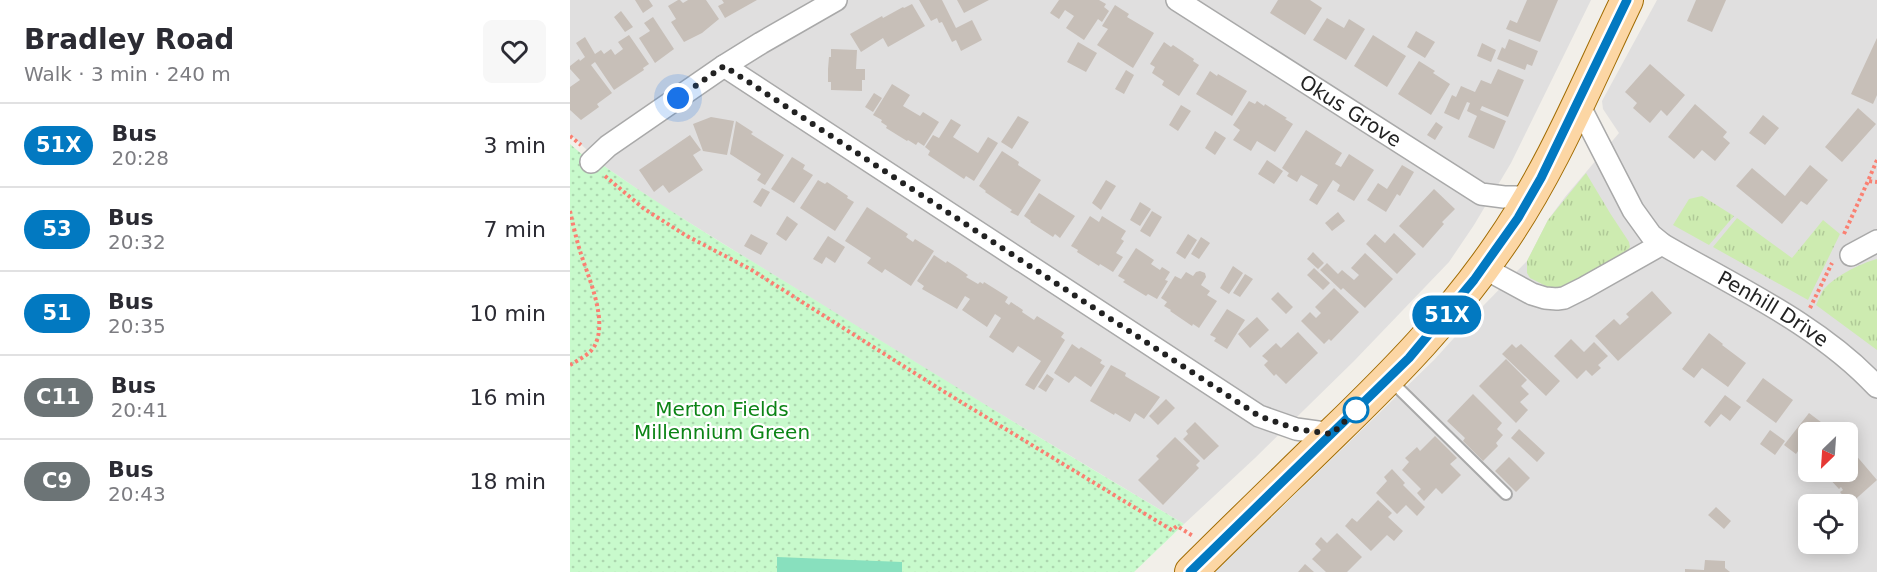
<!DOCTYPE html>
<html lang="en">
<head>
<meta charset="utf-8">
<style>
	body { margin:0; font-family:"DejaVu Sans",sans-serif; background:#f7f7f7; color:#2b2b33; height:100vh; display:flex; flex-direction:column; font-size:22px; white-space:nowrap }
	* { box-sizing:border-box; margin:0 }
	p { font-size:20px; color:#7c7c81 }
	.icon { flex:none; width:33px; height:33px; fill:none; stroke:currentColor; stroke-width:2; stroke-linecap:round; stroke-linejoin:round }
	.map { position:relative; flex:1; overflow:hidden }
	.sheet { display:flex; flex-direction:column; background:#fff; width:570px }
	.sheet>* { flex:none }
	.badge { padding:0 12px; border-radius:20px; font-size:21px; line-height:39px }
	.needle { width:39px; rotate:205deg }
	.fabs { position:absolute; left:1228px; top:422px; display:grid; gap:12px }
	.fabs a { display:grid; place-items:center; width:60px; height:60px; border-radius:9px; background:#fff; box-shadow:0 3px 15px #0003; font-size:30px }
	.you { position:absolute; width:30px; height:30px; margin:-15px; border:4px solid #fff; border-radius:50%; background:#1a73e8; box-shadow:0 0 0 9px #1a73e833 }
	.map>.badge { position:absolute; translate:-50% -50%; box-shadow:0 0 0 3px #fff }
	.round { display:grid; place-items:center; flex:none; width:63px; height:63px; border-radius:9px; background:#f7f7f7 }
	.summary { display:flex; align-items:center; justify-content:space-between; height:102px; padding:0 24px }
	h1 { font-size:28px; font-weight:700; line-height:45px }
	ul { padding:0; list-style:none }
	li { display:flex; align-items:center; gap:18px; height:84px; padding:0 24px; border-top:2px solid #e1e1e2 }
	li div { flex:1 }
	li b { display:block; font-size:22px }
	li em { font-style:normal }
	li .badge { min-width:66px; font-weight:700; text-align:center }
	main { display:flex; flex:1; min-height:0 }
	.map>svg:first-child { display:block }
	.residential { fill:#e0dfdf; fill-rule:evenodd }
	.grass { fill:url(#grass-tufts) }
	.park { fill:url(#park-dots) }
	.pitch { fill:#88e0be }
	.building { fill:#c7bfb8 }
	.lines { fill:none; stroke-linecap:round; stroke-linejoin:round }
	.service-casing { stroke:#a9a9a9; stroke-width:14 }
	.minor-casing { stroke:#a9a9a9; stroke-width:24 }
	.primary-casing { stroke:#a06b00; stroke-width:34 }
	.path { stroke:#fa8072; stroke-width:4; stroke-dasharray:3 3; stroke-linecap:butt }
	.service { stroke:#fff; stroke-width:10 }
	.minor { stroke:#fff; stroke-width:21 }
	.primary { stroke:#fcd6a4; stroke-width:32 }
	.line-casing { stroke:#fff; stroke-width:14 }
	.line { stroke:#0279c1; stroke-width:9 }
	.walk { stroke:#222; stroke-width:6; stroke-dasharray:0 10.8 }
	.stop-dot { fill:#fff; stroke:#0279c1; stroke-width:3 }
	.labels { text-anchor:middle; stroke-width:4.5; stroke-linejoin:round; paint-order:stroke }
	.street-label { font-size:20px; fill:#222; stroke:#fff }
	.park-label { font-size:20px; fill:#0c8416; stroke:#fff }
</style>
</head>
<body>
<main>
<section class="sheet">
<div class="summary"><div><h1>Bradley Road</h1><p>Walk · 3 min · 240 m</p></div><a class="round"><svg class="icon" aria-label="heart" viewBox="0 0 24 24"><path d="M12 20l-8-8c-3-5 5-10 8-4 3-6 11-1 8 4z"/></svg></a></div>
<ul>
<li><span class="badge" style="background:#0279c1;color:#fff">51X</span><div><b>Bus</b><p>20:28</p></div><em>3 min</em></li>
<li><span class="badge" style="background:#0279c1;color:#fff">53</span><div><b>Bus</b><p>20:32</p></div><em>7 min</em></li>
<li><span class="badge" style="background:#0279c1;color:#fff">51</span><div><b>Bus</b><p>20:35</p></div><em>10 min</em></li>
<li><span class="badge" style="background:#6c7476;color:#fff">C11</span><div><b>Bus</b><p>20:41</p></div><em>16 min</em></li>
<li><span class="badge" style="background:#6c7476;color:#fff">C9</span><div><b>Bus</b><p>20:43</p></div><em>18 min</em></li>
</ul>
</section>
<div class="map">
<svg width="1307" height="572" viewBox="0 0 1307 572">
	<defs>
		<pattern id="grass-tufts" width="24" height="20" patternUnits="userSpaceOnUse" patternTransform="scale(1.5)"><rect width="24" height="20" fill="#cdebb0"/><path d="M3 7l-1-3M5 7V3M7 7l1-3M15 17l-1-3M17 17v-4M19 17l1-3" fill="none" stroke="#b0c997"/></pattern>
		<pattern id="park-dots" width="8" height="8" patternUnits="userSpaceOnUse" patternTransform="scale(1.5)"><rect width="8" height="8" fill="#c8facc"/><path d="M2 2h.1M6 6h.1" fill="none" stroke="#acd6af" stroke-width="1.8" stroke-linecap="round"/></pattern>
	</defs>
	<rect width="100%" height="100%" fill="#f2efe9"/>
	<path class="residential" d="M0 0H1021L941 163 904 225 879 262 784 361 685 458 614 524 382 385 186 264 86 202 34 166 0 134Z
		M1087 0H1307V572H645L864 360 913 306 957 261 978 220 995 197 1049 133 1033 109 1032 101ZM1239 432H1278V471H1239ZM1239 504H1278V543H1239Z"/>
	<path class="grass" d="M1016 173 1040 213 1059 242 1060 247 1056 252 999 286 988 289 978 287 960 278 957 273V261L978 220Z
		M1132 196 1164 216 1139 245 1103 225 1119 199Z
		M1167 218 1222 258 1253 220 1270 234 1238 300 1143 247Z
		M1307 259V350L1246 305C1248 301 1250 296 1252 292 1261 278 1291 263 1307 259Z"/>
	<path class="park" d="M0 144 29 169 34 166C102 214 174 256 245 300 367 376 490 450 614 524L564 572H0Z"/>
	<path class="pitch" d="M207 557 332 562V572H207Z"/>
	<path class="building" d="M65 0H79L83 6 73 13Z
		M108 0H110L113 3 118 0H136L149 19 132 33 114 42 101 22 106 19 98 6Z
		M152 0H187L155 18 148 6 154 3Z
		M349 0H372L386 28 402 20 412 40 391 51 386 40 382 42 372 22 369 23 367 18 361 21Z
		M387 0H419L394 13Z
		M489 0H529L536 4 534 7 539 11 532 22 528 19 514 40 496 28 504 16 495 10 489 19 480 13Z
		M708 0H740L752 8 735 35 700 13Z
		M957 0H988L970 42 936 29 940 20 947 23Z
		M1126 0H1156L1142 32 1117 21Z
		M342 4 355 26 318 47 313 38 291 52 280 34 312 16 313 18 333 7 334 8Z
		M545 5 559 14 557 17 584 33 563 68 527 45 538 29 532 26Z
		M51 11 63 27 55 32 44 17Z
		M83 17 104 49 85 63 69 38 80 31 74 23Z
		M757 18 774 28 779 19 795 29 776 60 743 40Z
		M846 31 865 42 855 58 837 47Z
		M59 35 79 64 73 68 74 70 44 90 25 62 21 65 42 93 27 104 29 107 11 120 0 110V87L10 80 0 69V66L9 59 10 61 15 57 6 43 15 37 25 54 31 50 34 54 41 49 45 55 53 49 48 42Z
		M803 35 836 56 817 87 784 66Z
		M1307 38V95L1303 104 1281 94Z
		M939 39 968 51 962 66 957 64 955 70 927 59 932 47 935 49Z
		M508 42 527 53 516 72 497 62Z
		M594 42 601 47 603 45 624 59 623 61 629 65 609 96 592 85 594 81 582 73 585 67 580 64Z
		M912 43 926 50 921 62 907 56Z
		M261 49 287 50 286 69H295V80H292V91L261 90V82H258V69L259 57H261Z
		M849 61 865 71 863 73 880 84 861 115 828 94Z
		M1080 64 1115 95 1097 116 1091 110 1080 123 1063 108 1067 103 1055 92Z
		M928 69 954 80 938 117 912 106 910 110 936 121 924 149 898 137 907 116 897 111 900 103 897 102 889 120 874 113 882 95 886 97 891 86 905 92 911 80 921 84Z
		M556 70 564 75 554 94 545 89Z
		M640 71 647 76 648 74 677 91 662 116 626 94Z
		M322 84 340 95 333 106 350 116 353 112 369 122 354 146 348 142 346 145 338 140 337 141 316 128 317 126 311 122 312 120 303 115Z
		M304 93 312 98 303 112 295 107Z
		M679 101 685 104 687 101 694 106 695 104 717 118 715 119 723 124 705 152 687 141 681 151 663 140 670 130 663 125Z
		M1125 104 1157 132 1153 137 1160 143 1145 161 1132 150 1124 159 1098 137Z
		M611 105 621 111 608 131 599 125Z
		M1288 108 1306 124 1272 162 1255 147Z
		M1193 115 1209 128 1195 145 1179 133Z
		M448 116 459 122 442 149 431 142Z
		M141 117 164 121 157 155 133 151 123 124Z
		M381 119 391 125 383 137 408 153 418 137 428 143 404 181 396 176 394 179 358 155 360 151 355 147 363 135 369 138Z
		M166 121 183 132 181 134 214 155 195 185 187 180 191 174 160 154Z
		M866 122 873 127 865 140 857 135Z
		M736 130 772 153 765 164 771 167 779 154 804 170 784 201 767 191 770 185 763 180 747 205 739 200 748 185 731 175 727 182 717 176 719 173 712 168Z
		M645 131 656 138 645 155 635 148Z
		M120 135 131 150 123 155 133 170 99 193 93 185 84 192 69 170Z
		M432 151 449 162 448 165 471 180 448 216 440 212 442 210 415 192 416 191 409 186Z
		M222 157 235 165 233 169 243 175 224 203 201 189Z
		M697 160 713 171 704 184 688 174Z
		M832 165 844 172 830 196 827 194 816 212 797 200 808 183 817 189Z
		M1240 165 1258 180 1237 205 1231 201 1212 224 1166 186 1182 168 1215 196Z
		M248 180 255 184 257 182 278 196 277 198 284 202 265 231 230 208Z
		M536 180 546 186 531 210 522 203Z
		M192 188 200 192 191 207 183 202Z
		M864 189 885 209 872 222 874 224 853 248 829 226Z
		M469 193 505 216 490 238 485 234 483 237 460 222 461 221 454 216Z
		M570 202 581 209 570 226 560 220Z
		M297 207 338 234 336 237 343 242 345 239 364 251 341 286 315 269 312 273 297 263 301 258 275 241Z
		M582 211 592 217 580 237 570 231Z
		M768 212 775 221 762 231 755 223Z
		M217 216 228 224 216 241 206 234Z
		M520 216 529 222 532 216 556 231 551 239 554 241 546 253 553 257 543 272 530 264 529 266 507 252 508 250 501 246Z
		M824 233 846 254 827 274 796 244 805 234 815 243Z
		M181 234 198 243 191 255 174 246Z
		M618 234 627 240 615 259 606 253Z
		M258 236 275 247 265 263 256 257 252 264 243 259Z
		M631 237 640 243 629 259 621 254Z
		M566 248 584 260 581 264 590 270 592 267 600 272 595 280 598 281 587 299 578 294 576 296 553 282 555 280 548 276Z
		M743 252 754 263 748 269 737 259Z
		M795 253 823 279 795 308 773 288 771 290 750 270 757 263 768 274 772 270 784 280 789 275 781 268Z
		M364 255 376 263 377 261 388 268 398 275 396 277 408 284 410 282 413 284 414 282 438 297 435 302 439 305 441 302 453 310 452 312 464 320 467 316 494 333 491 337 495 340 464 390 455 385 471 361 448 346 443 353 419 337 431 318 425 314 417 327 392 310 400 299 395 296 387 309 352 289 354 286 347 281Z
		M663 266 673 273 659 294 650 288Z
		M744 268 760 283 753 290 737 275Z
		M630 271 635 273 636 277 631 285 640 291 637 295 647 301 629 328 623 324 622 326 600 311 601 310 594 306 597 302 591 298 605 276 611 279 616 272 623 276 626 272Z
		M675 274 683 279 670 297 663 293Z
		M764 288 789 312 761 341 759 339 754 344 731 321 740 312 746 318 751 313 745 307Z
		M1082 291 1102 313 1048 361 1025 336 1044 319 1050 325 1059 317 1056 314Z
		M708 292 723 307 716 314 701 299Z
		M657 309 675 320 657 349 644 341 646 338 640 335Z
		M687 317 699 330 680 348 668 334Z
		M728 332 748 353 716 384 706 374 704 376 694 365 698 361 692 356 706 343 711 348Z
		M1139 333 1153 344 1152 345 1176 363 1158 387 1132 368 1124 378 1112 369Z
		M1001 339 1014 352 1024 342 1038 356 1028 365 1031 368 1022 376 1016 370 1007 379 984 356Z
		M502 344 509 349 511 347 532 360 530 363 535 366 521 387 505 376 499 383 484 373Z
		M942 344 946 348 951 344 990 381 976 396 932 354Z
		M936 359 957 380 951 386 959 394 950 402 958 410 946 423 909 386Z
		M541 365 556 373 555 376 590 397 574 419 565 413 560 422 545 413 544 415 520 401Z
		M477 374 484 379 476 392 468 387Z
		M1193 378 1223 400 1206 423 1176 401Z
		M903 394 932 423 927 429 933 435 926 443 928 446 913 461 893 441 895 438 877 421Z
		M1155 395 1171 407 1160 421 1151 414 1140 427 1134 422Z
		M596 399 605 408 588 425 579 416Z
		M1239 413 1264 432H1239V450L1232 445 1226 454 1214 445Z
		M625 422 649 446 634 460 613 439 618 434 616 431Z
		M949 429 975 453 967 462 941 438Z
		M1200 430 1215 441 1205 455 1190 444Z
		M865 436 887 458 880 464 891 475 872 494 866 488 854 501 847 493 851 489 832 470 839 462 835 458 847 447 850 451Z
		M605 437 630 461 626 465 629 468 593 505 568 480 589 459 586 456Z
		M1284 453 1307 480 1280 504 1270 492 1273 490 1271 487 1269 489 1257 476 1262 471H1278V458Z
		M939 457 960 478 946 492 925 471Z
		M822 469 835 483 833 485 855 507 847 516 836 505 827 514 806 493 817 481 814 477Z
		M808 500 822 513 818 517 833 531 824 541 817 535 801 551 775 526 782 518 787 522Z
		M1146 507 1161 521 1154 529 1138 515Z
		M767 533 792 557 777 572H756L742 559 751 550 745 544 751 537 757 543Z
		M1135 560 1155 561V568L1160 572H1115V569L1134 570Z
		M735 564 744 572H728Z"/>
	<g class="lines">
		<defs>
			<path id="service" d="M819 379 936 494"/>
			<g id="minor">
				<path id="s1" d="M607 0 911 194 934 197H960"/>
				<path d="M154 66 689 416 726 429 762 434"/>
				<path id="s2" d="M1008 103 1063 210 1081 235 1092 244C1164 286 1250 325 1307 387"/>
				<path d="M21 162 38 146 154 66 191 43 266 0"/>
				<path d="M1281 255 1307 241"/>
				<path d="M914 268 962 294 975 298 987 299 994 298 1014 288 1092 244"/>
			</g>
			<path id="primary" d="M621 572C668 525 716 479 764 432 824 374 882 315 929 246 982 170 1017 83 1057 0"/>
		</defs>
		<use href="#service" class="service-casing"/>
		<use href="#minor" class="minor-casing"/>
		<use href="#primary" class="primary-casing"/>
		<path class="path" d="M0 136 11 145
			M1307 160 1298 181 1307 182
			M35 176 73 208 115 235 180 269 373 391 600 529 602 530 607 526 623 536
			M0 211C3 224 6 238 10 251 18 277 38 319 25 345 21 354 8 360 0 365
			M1274 234 1298 181
			M1240 308 1262 263"/>
		<use href="#service" class="service"/>
		<use href="#minor" class="minor"/>
		<use href="#primary" class="primary"/>
	</g>
	<g class="lines">
		<defs>
			<path id="line" d="M620 572 839 358 904 280 948 218 971 178 1057 0"/>
		</defs>
		<use href="#line" class="line-casing"/>
		<use href="#line" class="line"/>
		<path class="walk" d="M108 98 154 66 689 416 726 429 762 434 790 406 786 410"/>
	</g>
	<circle class="stop-dot" cx="786" cy="410" r="12"/>
	<g class="labels">
		<g class="street-label">
			<text dy="7" stroke="none"><textPath href="#s1" startOffset="206">Okus Grove</textPath></text>
			<text dy="7" stroke="none"><textPath href="#s2" startOffset="294">Penhill Drive</textPath></text>
		</g>
		<g class="park-label">
			<text x="152" y="416">Merton Fields<tspan x="152" dy="23">Millennium Green</tspan></text>
		</g>
	</g>
</svg>
<div class="fabs">
<a><svg class="needle" viewBox="-14 -14 28 28"><path d="M0-13l5 13h-10z" fill="#e53935"/><path d="M0 13l5-13h-10z" fill="#7c7c81"/></svg></a>
<a><svg class="icon" aria-label="locate" viewBox="0 0 24 24"><circle cx="12" cy="12" r="6"/><path d="M12 2v4M12 18v4M2 12h4M18 12h4"/></svg></a>
</div>
<div class="you" style="left:108px;top:98px"></div>
<b class="badge" style="left:877px;top:315px;background:#0279c1;color:#fff">51X</b>
</div>
</main>
</body>
</html>
